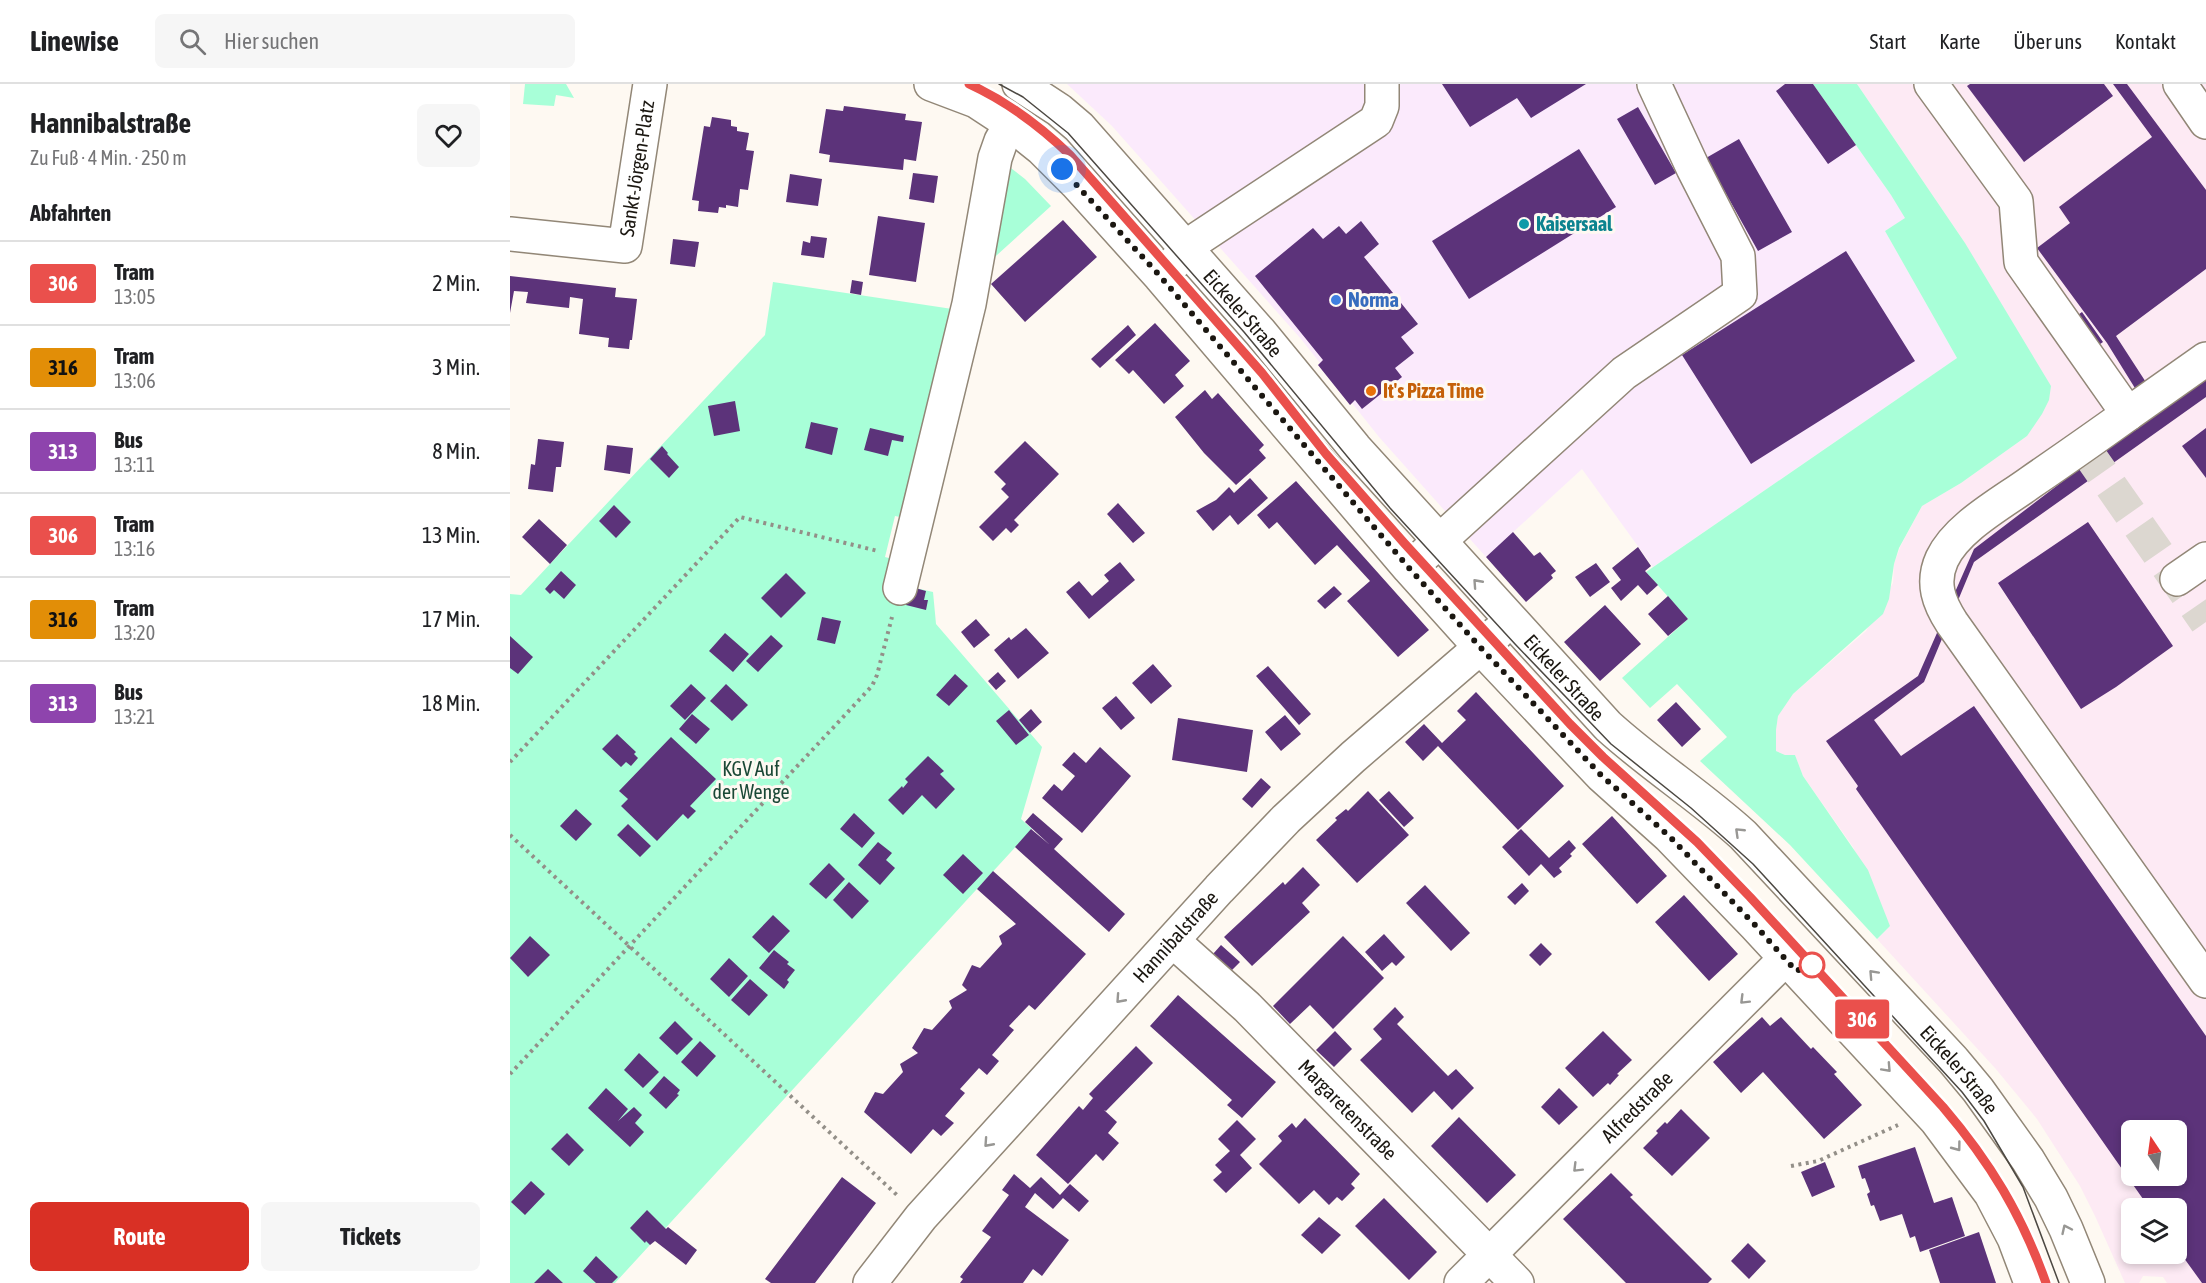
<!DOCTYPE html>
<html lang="de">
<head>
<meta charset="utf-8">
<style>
	body { margin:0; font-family:"Asap Condensed",sans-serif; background:#f6f6f6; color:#202124; height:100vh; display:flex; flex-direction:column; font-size:22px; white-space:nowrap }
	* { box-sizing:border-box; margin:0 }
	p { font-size:20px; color:#757577 }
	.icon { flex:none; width:33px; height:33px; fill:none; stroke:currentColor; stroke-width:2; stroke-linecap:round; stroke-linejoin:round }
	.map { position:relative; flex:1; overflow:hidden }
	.sheet { display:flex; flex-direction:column; background:#fff; width:510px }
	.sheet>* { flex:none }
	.badge { padding:0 12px; border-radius:4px; font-size:21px; line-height:39px }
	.needle { width:39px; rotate:347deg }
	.tools { position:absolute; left:1611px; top:1036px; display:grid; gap:12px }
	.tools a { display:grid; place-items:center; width:66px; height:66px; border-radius:9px; background:#fff; box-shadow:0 3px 9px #0003; font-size:30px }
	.you { position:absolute; width:30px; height:30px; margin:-15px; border:4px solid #fff; border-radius:50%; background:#1a73e8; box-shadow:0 0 0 9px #1a73e833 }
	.map>.badge { position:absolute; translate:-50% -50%; box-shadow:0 0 0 3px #fff }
	h2 { padding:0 30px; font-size:22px; line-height:54px }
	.round { display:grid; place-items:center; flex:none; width:63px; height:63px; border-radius:9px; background:#f6f6f6 }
	.overview { display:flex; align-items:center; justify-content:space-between; height:102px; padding:0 30px }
	h1 { font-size:28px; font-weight:700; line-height:45px }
	.button { display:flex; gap:12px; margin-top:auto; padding:12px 30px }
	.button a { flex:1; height:69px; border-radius:9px; background:#d93025; color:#fff; font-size:24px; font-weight:700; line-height:69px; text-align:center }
	.button a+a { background:#f6f6f6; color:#202124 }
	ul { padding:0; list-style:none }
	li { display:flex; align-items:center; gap:18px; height:84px; padding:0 30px; border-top:2px solid #e0e0e0 }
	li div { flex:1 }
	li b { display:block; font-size:22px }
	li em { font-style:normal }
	li .badge { min-width:66px; font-weight:700; text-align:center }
	header { display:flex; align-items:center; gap:36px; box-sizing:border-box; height:84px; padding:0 30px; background:#fff; border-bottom:2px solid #e0e0e0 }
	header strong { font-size:28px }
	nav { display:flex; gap:33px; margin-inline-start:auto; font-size:21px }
	.search { width:420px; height:54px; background:#f6f6f6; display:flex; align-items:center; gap:15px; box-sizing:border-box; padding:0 21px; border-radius:9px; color:#757577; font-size:22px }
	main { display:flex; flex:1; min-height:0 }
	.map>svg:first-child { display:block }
	.commercial { fill:#fbeafc }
	.industrial { fill:#fdeaf4; fill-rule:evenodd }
	.green { fill:#a8ffd8 }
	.building { fill:#5c337a; fill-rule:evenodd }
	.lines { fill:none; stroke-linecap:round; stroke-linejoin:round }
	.minor-tunnel { stroke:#dcd7d0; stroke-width:33; stroke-dasharray:33 16; stroke-linecap:butt }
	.minor-casing { stroke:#928777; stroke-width:36 }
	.path { stroke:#938f88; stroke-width:4; stroke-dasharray:3 4.5; stroke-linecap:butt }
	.minor { stroke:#fff; stroke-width:33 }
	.tram { stroke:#4c4842; stroke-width:1.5 }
	.oneway { stroke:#989794 }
	.line-casing { stroke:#fff; stroke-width:14 }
	.line { stroke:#ea504c; stroke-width:9 }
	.walk { stroke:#1b1711; stroke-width:6; stroke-dasharray:0 10.8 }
	.culture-dot { fill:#0f9aa8; stroke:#fef9f2; stroke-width:2 }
	.shop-dot { fill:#3f7fe0; stroke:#fef9f2; stroke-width:2 }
	.food-dot { fill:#e8710a; stroke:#fef9f2; stroke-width:2 }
	.stop-dot { fill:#fff; stroke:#ea504c; stroke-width:3 }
	.labels { text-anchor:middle; stroke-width:6; stroke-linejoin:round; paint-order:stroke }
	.street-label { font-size:20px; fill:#1b1711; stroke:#fef9f2 }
	.culture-label { font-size:20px; font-weight:bold; fill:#0d838f; stroke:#fef9f2; text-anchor:start }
	.shop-label { font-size:20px; font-weight:bold; fill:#366cbe; stroke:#fef9f2; text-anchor:start }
	.food-label { font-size:20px; font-weight:bold; fill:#c56008; stroke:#fef9f2; text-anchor:start }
	.park-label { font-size:20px; fill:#1a4836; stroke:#fef9f2 }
</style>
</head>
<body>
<header>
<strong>Linewise</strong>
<div class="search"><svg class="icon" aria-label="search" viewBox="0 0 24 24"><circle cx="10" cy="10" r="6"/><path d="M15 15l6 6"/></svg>Hier suchen</div>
<nav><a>Start</a><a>Karte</a><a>Über uns</a><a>Kontakt</a></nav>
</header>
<main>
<section class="sheet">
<div class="overview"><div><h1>Hannibalstraße</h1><p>Zu Fuß · 4 Min. · 250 m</p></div><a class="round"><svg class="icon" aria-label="heart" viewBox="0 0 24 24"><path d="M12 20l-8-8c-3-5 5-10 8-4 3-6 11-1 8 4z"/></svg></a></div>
<h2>Abfahrten</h2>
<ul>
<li><span class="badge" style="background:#ea504c;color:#fff">306</span><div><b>Tram</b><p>13:05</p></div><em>2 Min.</em></li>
<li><span class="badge" style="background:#e28e07;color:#111">316</span><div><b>Tram</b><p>13:06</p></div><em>3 Min.</em></li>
<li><span class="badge" style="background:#8e44ad;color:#fff">313</span><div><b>Bus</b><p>13:11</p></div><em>8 Min.</em></li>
<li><span class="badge" style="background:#ea504c;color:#fff">306</span><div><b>Tram</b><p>13:16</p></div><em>13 Min.</em></li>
<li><span class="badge" style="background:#e28e07;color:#111">316</span><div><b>Tram</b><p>13:20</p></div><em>17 Min.</em></li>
<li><span class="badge" style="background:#8e44ad;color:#fff">313</span><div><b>Bus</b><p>13:21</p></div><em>18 Min.</em></li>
</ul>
<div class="button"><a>Route</a><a>Tickets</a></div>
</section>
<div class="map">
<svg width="1696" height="1199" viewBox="0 0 1696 1199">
	<rect width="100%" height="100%" fill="#fef9f2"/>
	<path class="commercial" d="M557 0H1303L1381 111 1396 134 1375 147 1447 274 1143 483 1072 385 976 473 869 353 842 319 840 321 808 281 810 279 791 255 602 42Z"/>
	<path class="industrial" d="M1347 0H1696V1199H1657L1653 1193 1633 1192 1629 1199H1615L1585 1132 1570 1102 1527 1035 1485 984 1367 855 1380 842 1343 763 1293 692 1285 671H1275L1266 667V646L1268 631 1283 610 1356 547 1383 499 1384 480 1390 463 1412 422 1451 399 1517 352 1455 159ZM1622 1047H1666V1092H1622ZM1622 1125H1666V1170H1622Z"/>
	<path class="green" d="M15 0H56L64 14 46 11 44 22 13 20Z
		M1303 0H1347L1455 159 1541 302 1539 316 1532 330 1517 352 1451 399 1412 422 1389 464 1384 480 1379 515 1373 530 1283 610 1268 632 1266 646V667L1275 671H1285L1293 692 1358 786 1380 842 1367 855 1280 761 1190 677 1217 653 1167 600 1140 624 1112 594 1178 535 1136 488 1447 274 1375 147 1395 134 1381 111Z
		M493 78 515 95 541 122 476 181Z
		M263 198 449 226 400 435 385 432 375 473 390 477 384 499 423 508 426 540 532 663 511 735 522 745 105 1199H0V510L11 511 255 251Z"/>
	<path class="building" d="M932 0H1076L1021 34 1007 14 960 43Z
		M1275 0H1303L1346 61 1318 80 1266 7Z
		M1460 0H1594L1603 12 1514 78 1457 2Z
		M1603 0H1617L1696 106V185L1606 252 1652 323 1696 290V313L1464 478 1414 598 1364 636 1391 672 1464 622 1696 952V1199H1692L1666 1163V1125H1640L1346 705 1348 702 1316 657 1408 592 1464 465 1641 330 1597 259 1527 164 1560 139 1549 123 1642 53ZM1622 1047H1666V1092H1622Z
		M334 22 396 30 395 36 412 38 406 77 394 75 393 86 319 78 320 71 309 69 316 25 333 27Z
		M1128 23 1166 89 1145 101 1107 35Z
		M202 33 221 36V42L227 43V47L239 49 236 66 244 67 238 106 230 105 228 123 216 121V124L209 123 208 129 188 127 189 117 182 116 194 42 200 43Z
		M1229 55 1282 148 1248 167 1196 74Z
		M1069 65 1106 123 959 215 922 157Z
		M403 89 428 92 424 119 399 115Z
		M280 90 312 95 308 122 276 118Z
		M368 132 415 139 406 198 359 191Z
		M553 136 587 173 515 238 481 200Z
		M851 137 869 160 854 173 908 240 891 253 904 269 885 284 892 293 852 325 845 316 840 321 808 281 813 276 745 192 803 144 813 155 829 142 836 150Z
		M301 152 317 154 314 174 291 171 293 157 300 159Z
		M163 155 189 158 185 183 160 180Z
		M1336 167 1405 277 1241 380 1172 271Z
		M0 192 106 204 105 213 127 215 122 256H120L119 265 98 263 99 254 69 250 73 215 60 213 59 224 16 219 18 208 4 207 0 229Z
		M342 196 353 198 351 211 340 209Z
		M1572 228 1593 258 1580 267 1558 238Z
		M645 239 680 277 665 291 674 302 654 320 623 286 619 290 605 276Z
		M618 241 626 251 590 284 581 275Z
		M695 306 702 315 708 309 754 361 749 366 756 374 726 401 694 369 665 333Z
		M225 317 230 347 204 352 198 322Z
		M301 338 328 344 322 371 295 364Z
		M360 344 394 352 393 358 382 356 378 372 354 366Z
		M1696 344V394L1672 362Z
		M28 355 54 358 51 383H46L43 408 18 405 21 380 25 381Z
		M515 357 549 390 504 436 509 441 501 449 496 444 483 457 469 443 499 413 491 405 496 400 484 388Z
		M97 361 123 364 120 390 94 386Z
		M152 362 158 369 157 370 169 383 159 394 140 375Z
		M740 394 758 414 728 441 720 431 703 447 686 427 706 416 719 403 724 409Z
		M786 397 919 546 888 573 837 517 860 497 827 461 805 481 767 438 759 445 747 431Z
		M608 419 635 449 623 459 597 430Z
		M104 421 121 438 106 454 89 437Z
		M29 435 57 461 40 480 12 453Z
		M1578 438 1663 562 1606 603 1571 625 1488 499Z
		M1003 448 1024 472 1030 468 1046 487 1041 491 1043 494 1016 518 976 473Z
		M1128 463 1141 482 1135 487 1148 501 1137 511 1128 501 1111 517 1101 504 1111 496 1102 484Z
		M610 478 625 496 579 535 556 508 569 497 582 512 599 497 594 491Z
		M1086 479 1100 498 1080 513 1065 493Z
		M51 487 66 501 54 515 44 506 40 510 35 505Z
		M276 489 296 509 271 534 251 514Z
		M398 502 416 507 414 516H418L416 526 396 521Z
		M824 502 832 510 815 525 807 517Z
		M1158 512 1178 535 1158 552 1138 530Z
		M1095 521 1131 560 1090 597 1054 558Z
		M312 533 331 537 325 560 307 556Z
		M466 535 480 551 464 564 451 548Z
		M516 544 539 569 508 595 484 566 499 553 501 556Z
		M215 549 239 570 223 588 199 567Z
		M261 551 273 562 248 588 236 577Z
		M0 552 23 573 8 590 0 584Z
		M643 580 662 602 641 620 622 599Z
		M758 582 801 630 789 641 746 592Z
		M488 588 496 597 486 606 478 597Z
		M445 590 458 602 439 622 426 611Z
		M181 600 196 614 175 636 160 622Z
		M216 600 238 621 222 637 200 617Z
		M966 608 1054 702 1008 746 928 662 913 677 895 658 914 640 932 659 956 636 947 627Z
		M606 612 625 634 611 646 592 624Z
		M1166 618 1191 645 1172 663 1147 636Z
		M521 625 532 638 520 649 509 636Z
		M499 626 519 651 506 661 486 637Z
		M182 630 200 645 186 660 169 645Z
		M775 631 791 650 771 667 755 648Z
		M668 634 743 646 737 688 662 676Z
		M107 650 126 668 124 670 128 674 121 682 116 678 111 683 92 665Z
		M161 653 206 695 180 722 186 727 178 735 173 730 147 757 111 722 118 715 109 707Z
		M590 663 621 692 572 749 532 714 544 700 552 707 565 692 552 681 564 668 576 679Z
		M418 672 434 687 430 690 445 705 426 725 412 711 393 731 378 716 392 702 393 704 398 698 395 695Z
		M751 694 761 703 742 724 732 715Z
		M858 707 899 751 847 799 806 756 827 736 825 734 836 725 838 727Z
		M879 707 904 734 894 743 869 716Z
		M66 725 82 740 66 757 50 742Z
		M344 729 365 749 352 764 330 745Z
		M523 729 553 755 544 765 615 830 599 848 505 763 521 745 540 761 515 738Z
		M1102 732 1157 792 1127 820 1072 760Z
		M118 740 141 762 130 773 107 751Z
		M1011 745 1039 774 1059 756 1066 764 1060 770 1062 772 1049 784 1052 788 1044 794 1031 780 1019 792 992 763Z
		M368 758 382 769 376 776 385 784 370 801 348 781Z
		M453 770 473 789 453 810 433 791Z
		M319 779 335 795 316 815 299 800Z
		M793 783 810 801 792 819 800 828 742 882 714 853 773 798 775 801Z
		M483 787 576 870 525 926 519 921 499 942 504 946 482 971 489 977 477 991 469 984 450 1005 455 1009 435 1032 444 1039 431 1052 423 1045 401 1070 354 1028 365 1008 373 1010 393 988 390 980 408 969 402 964 414 944 422 946 442 924 439 917 457 906 452 901 462 881 470 884 492 860 489 852 506 840 467 805Z
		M339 798 359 817 342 835 323 816Z
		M1012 799 1019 807 1005 821 997 813Z
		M915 801 960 849 941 867 896 819Z
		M1174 811 1228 870 1199 897 1145 838Z
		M263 831 280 847 259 869 242 853Z
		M874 850 895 873 886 882 882 878 872 887 855 868Z
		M20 852 40 871 18 893 0 874Z
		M833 852 874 894 823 945 800 921 780 940 763 922Z
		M1031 859 1042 870 1030 882 1019 871Z
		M711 861 730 878 721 887 703 870Z
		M264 866 279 878 277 880 285 886 277 896 279 898 274 905 249 884Z
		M219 874 238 892 219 913 200 895Z
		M240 895 258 911 239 932 221 916Z
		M668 911 766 998 732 1034 717 1021 722 1016 640 942Z
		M885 923 894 933 887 940 938 992 946 985 964 1004 942 1026 924 1007 902 1029 850 976 872 955 863 945Z
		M1252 933 1260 942 1271 933 1301 965 1303 963 1327 988 1324 990 1352 1021 1314 1055 1253 988 1231 1009 1203 978Z
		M165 937 183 955 167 971 149 954Z
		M825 947 842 965 824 983 806 966Z
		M1093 947 1122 976 1107 990 1109 991 1100 1001 1098 999 1083 1013 1055 984Z
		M190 957 206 972 187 993 171 978Z
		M626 962 643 979 596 1027 594 1026 607 1038 598 1049 609 1059 593 1077 586 1070 558 1100 526 1071 569 1022 573 1026 583 1014 579 1010Z
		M129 969 149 988 133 1004 114 986Z
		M154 992 170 1006 167 1010 169 1011 156 1025 139 1009Z
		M96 1004 118 1025 108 1037 124 1023 132 1031 125 1039 134 1048 120 1063 78 1024Z
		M1049 1004 1068 1023 1049 1041 1031 1023Z
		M1171 1025 1200 1054 1162 1092 1133 1064 1148 1049 1146 1047 1155 1038 1157 1040Z
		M949 1033 1006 1091 977 1119 921 1062Z
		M795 1034 850 1090 841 1100 845 1104 832 1117 827 1113 819 1121 804 1106 789 1120 749 1080 772 1057 768 1052 782 1039 786 1044Z
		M727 1036 746 1055 730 1071 742 1084 716 1109 703 1096 712 1088 705 1081 720 1067 708 1055Z
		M57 1049 74 1066 59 1082 41 1065Z
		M1405 1063 1424 1119 1442 1113 1455 1152 1410 1168 1405 1152 1400 1154 1392 1130 1370 1137 1364 1121 1361 1122 1357 1110 1360 1108 1355 1094 1352 1095 1348 1082Z
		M1315 1078 1325 1103 1302 1113 1291 1088Z
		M1101 1089 1123 1111 1120 1113 1202 1195 1198 1199H1116L1053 1135Z
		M504 1090 520 1104 531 1093 550 1111 560 1100 579 1117 569 1128 553 1114 543 1125 525 1109 515 1123 559 1156 532 1192 523 1185 513 1199H450L453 1195 450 1193 481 1153 472 1147 499 1111 492 1106Z
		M332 1093 366 1119 305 1199H261L255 1195Z
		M21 1097 35 1110 15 1131 1 1118Z
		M874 1114 927 1168 899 1196 845 1142Z
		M137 1126 156 1145 158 1143 187 1166 176 1181 145 1157 140 1161 136 1157 135 1159 120 1144Z
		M809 1133 831 1151 812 1170 791 1151Z
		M1469 1148 1486 1199H1430L1419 1166Z
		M1238 1159 1256 1177 1239 1195 1221 1177Z
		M86 1172 108 1193 102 1199H86L73 1187Z
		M38 1185 53 1199H24Z"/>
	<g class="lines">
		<path class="minor-tunnel" d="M1573 362 1696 538"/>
		<defs>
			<g id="minor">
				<path d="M421 0 466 17 501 40 532 65 566 99 650 192 899 484 970 563 1091 691 1159 752 1245 841 1426 1036 1481 1110 1504 1154 1521 1199"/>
				<path id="s1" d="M509 0 549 26 569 43 750 248 845 364 1098 642C1141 681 1190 712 1233 751L1443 976 1468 1006 1518 1076 1541 1114 1556 1145 1578 1199"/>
				<path d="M1421 0 1506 117 1511 178 1618 330C1586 353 1553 376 1521 398 1492 419 1447 443 1432 475 1421 499 1429 519 1442 539L1696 897"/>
				<path d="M1670 0 1696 38"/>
				<path id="s2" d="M0 150 115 162 140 0"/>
				<path d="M662 181 689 154 866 37 872 22V0"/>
				<path d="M1618 330 1696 275"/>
				<path d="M914 471 1114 289 1230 210 1228 172 1183 84 1144 0"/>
				<path d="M1667 495 1696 475"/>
				<path d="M390 504 459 220 485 74 491 57 501 40"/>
				<path id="s3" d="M663 857 737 923 1007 1199"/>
				<path id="s4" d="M360 1199 411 1133 709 805 776 735 843 673 987 549"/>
				<path id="s5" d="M951 1199 1275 875"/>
			</g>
		</defs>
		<use href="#minor" class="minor-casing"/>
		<path class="path" d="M0 678 230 433 368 467
			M0 751 388 1112
			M0 990 362 602 367 591 382 533
			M1281 1082 1308 1077 1388 1041"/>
		<use href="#minor" class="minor"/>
		<path class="tram" d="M459 0C498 18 529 41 559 71L752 289 852 413 910 475 1093 673 1187 758 1240 813 1433 1023C1479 1076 1513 1133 1536 1199
			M489 0 513 13 558 49 734 248 880 424 1005 560 1101 660 1181 724 1243 780 1452 1008 1474 1037 1513 1103 1549 1199"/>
	</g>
	<defs><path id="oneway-chevron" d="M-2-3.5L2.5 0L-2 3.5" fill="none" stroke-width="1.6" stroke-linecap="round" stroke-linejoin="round" transform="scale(1.5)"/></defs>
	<g class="oneway">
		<use href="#oneway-chevron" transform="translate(967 499) rotate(-132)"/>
		<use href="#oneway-chevron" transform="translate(1229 748) rotate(-136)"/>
		<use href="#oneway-chevron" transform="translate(1363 890) rotate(-133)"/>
		<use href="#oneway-chevron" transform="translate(610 915) rotate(132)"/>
		<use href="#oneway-chevron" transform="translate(1234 916) rotate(135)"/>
		<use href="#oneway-chevron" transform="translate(1377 984) rotate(47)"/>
		<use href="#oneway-chevron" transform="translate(478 1059) rotate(132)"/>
		<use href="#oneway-chevron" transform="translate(1447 1063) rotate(53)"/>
		<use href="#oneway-chevron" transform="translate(1067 1084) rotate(135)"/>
		<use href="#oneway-chevron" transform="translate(1556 1145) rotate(-115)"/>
	</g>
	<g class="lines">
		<defs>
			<path id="line" d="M459 0C498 18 529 41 560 71L752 289 816 370 895 460 1060 640 1093 673 1187 758 1240 813 1433 1023C1480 1078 1512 1131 1536 1199"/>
		</defs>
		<use href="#line" class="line-casing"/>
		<use href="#line" class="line"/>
		<path class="walk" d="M552 85 650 192 899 484 970 563 1091 691 1159 752 1245 841 1286 887 1302 881"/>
	</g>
	<circle class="culture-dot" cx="1014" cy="140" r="6"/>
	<circle class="shop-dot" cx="826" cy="216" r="6"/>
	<circle class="food-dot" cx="861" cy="307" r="6"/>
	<circle class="stop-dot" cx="1302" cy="881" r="12"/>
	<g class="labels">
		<g class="street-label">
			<text dy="7" stroke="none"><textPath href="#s2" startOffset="194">Sankt-Jörgen-Platz</textPath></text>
			<text dy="7" stroke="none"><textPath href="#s1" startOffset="322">Eickeler Straße</textPath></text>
			<text dy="7" stroke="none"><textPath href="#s1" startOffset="808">Eickeler Straße</textPath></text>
			<text dy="7" stroke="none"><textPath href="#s4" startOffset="462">Hannibalstraße</textPath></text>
			<text dy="7" stroke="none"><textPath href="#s1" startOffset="1366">Eickeler Straße</textPath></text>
			<text dy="7" stroke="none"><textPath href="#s5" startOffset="249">Alfredstraße</textPath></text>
			<text dy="7" stroke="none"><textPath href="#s3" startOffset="243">Margaretenstraße</textPath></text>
		</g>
		<g class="culture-label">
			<text x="1026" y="147">Kaisersaal</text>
		</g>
		<g class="shop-label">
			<text x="838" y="223">Norma</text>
		</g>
		<g class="food-label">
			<text x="873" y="314">It's Pizza Time</text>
		</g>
		<g class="park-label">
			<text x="241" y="692">KGV Auf<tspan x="241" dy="23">der Wenge</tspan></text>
		</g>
	</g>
</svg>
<div class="tools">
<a><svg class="needle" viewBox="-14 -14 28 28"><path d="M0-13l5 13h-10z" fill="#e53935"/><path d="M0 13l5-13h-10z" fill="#757577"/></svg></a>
<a><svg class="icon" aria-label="layers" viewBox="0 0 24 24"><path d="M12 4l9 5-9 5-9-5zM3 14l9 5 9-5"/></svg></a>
</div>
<div class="you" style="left:552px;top:85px"></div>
<b class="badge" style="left:1352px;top:935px;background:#ea504c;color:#fff">306</b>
</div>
</main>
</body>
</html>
